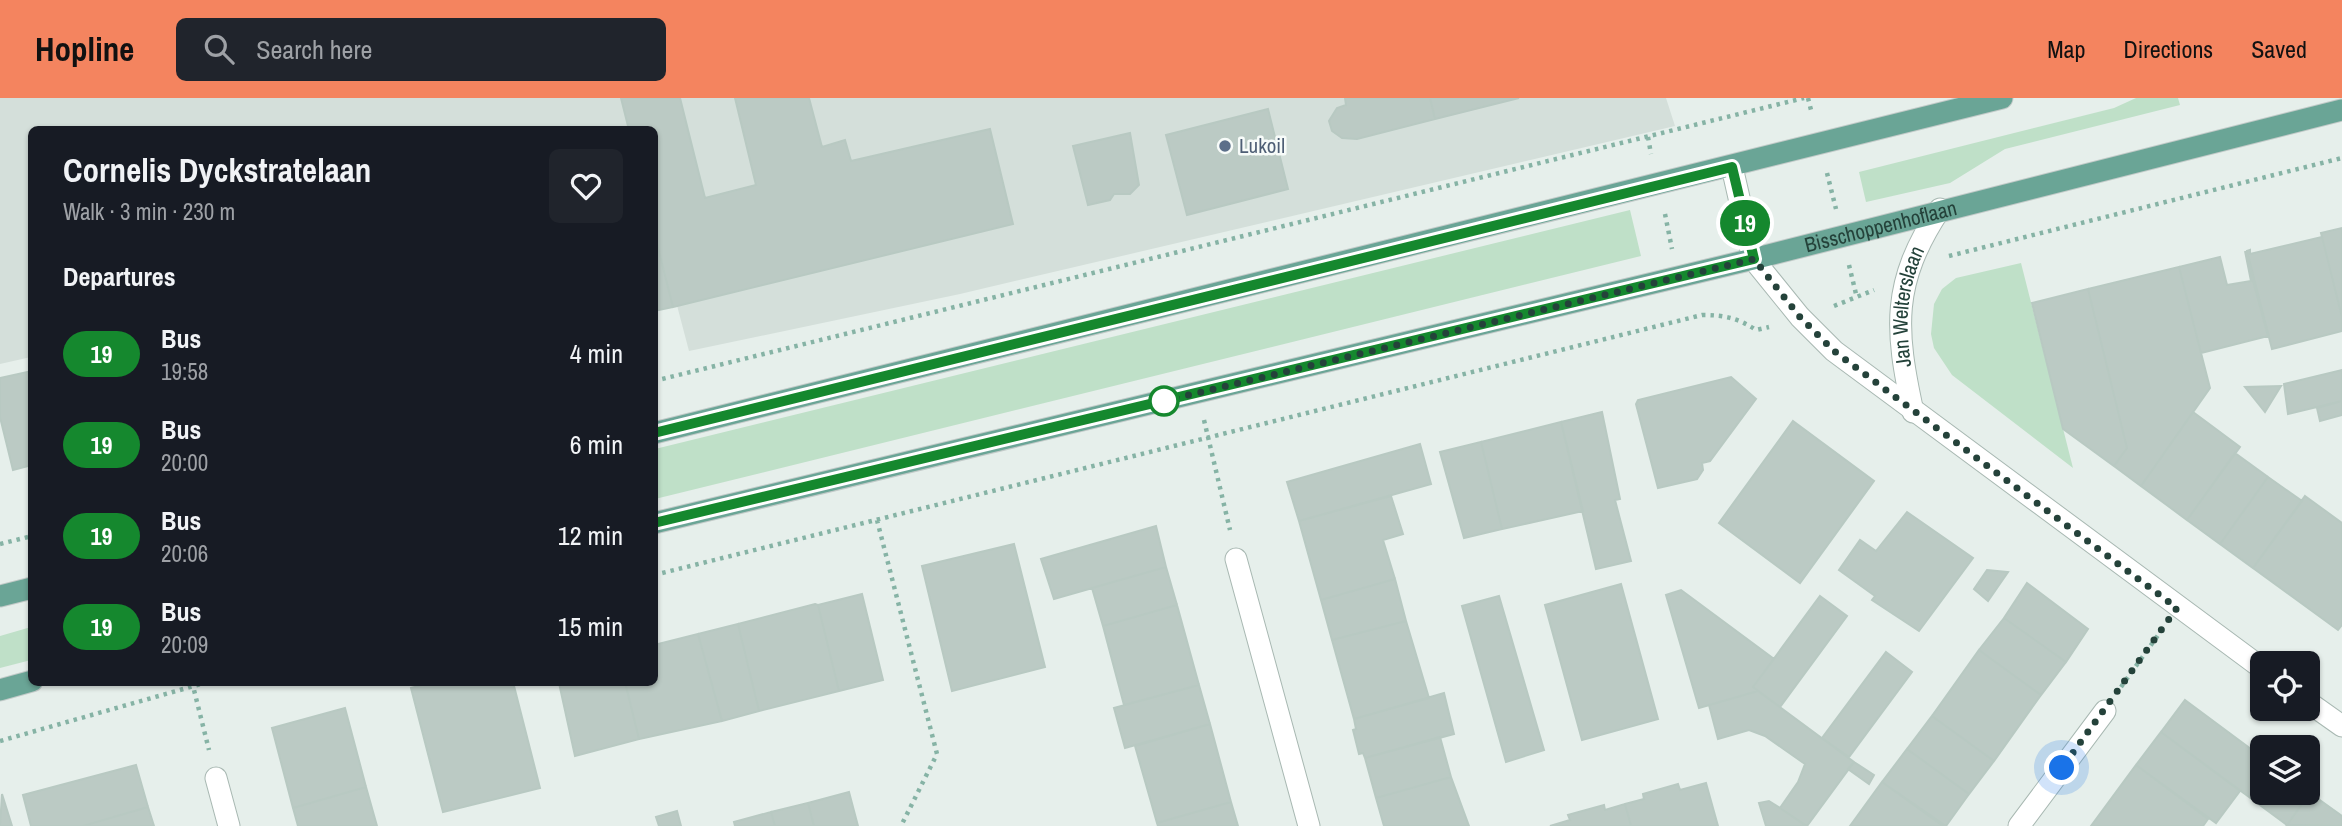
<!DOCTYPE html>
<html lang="en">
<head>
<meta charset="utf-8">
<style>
	body { margin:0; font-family:"Archivo Narrow",sans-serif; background:#20242c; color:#f1f3f6; height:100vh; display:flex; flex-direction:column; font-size:26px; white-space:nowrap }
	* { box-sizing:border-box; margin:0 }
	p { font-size:23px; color:#9ea1a6 }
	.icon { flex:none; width:38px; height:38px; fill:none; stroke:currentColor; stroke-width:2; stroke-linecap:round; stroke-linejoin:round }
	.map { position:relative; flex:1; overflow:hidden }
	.side { position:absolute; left:28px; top:28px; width:630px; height:560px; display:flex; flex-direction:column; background:#171b24; border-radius:10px; box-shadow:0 2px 5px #0004 }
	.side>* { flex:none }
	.badge { padding:0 14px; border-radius:23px; font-size:24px; line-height:46px }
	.buttons { position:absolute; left:2250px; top:553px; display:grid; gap:14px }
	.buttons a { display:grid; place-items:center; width:70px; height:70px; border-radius:10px; background:#171b24; box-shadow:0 2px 5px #0004; font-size:35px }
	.you { position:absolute; width:35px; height:35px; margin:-18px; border:5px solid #fff; border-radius:50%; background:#1a73e8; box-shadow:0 0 0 10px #1a73e833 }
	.map>.badge { position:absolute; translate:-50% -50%; box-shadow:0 0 0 4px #fff }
	h2 { padding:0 35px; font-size:26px; line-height:63px }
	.round { display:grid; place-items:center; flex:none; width:74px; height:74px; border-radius:10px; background:#20242c }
	.headline { display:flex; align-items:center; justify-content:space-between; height:119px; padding:0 35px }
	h1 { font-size:33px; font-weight:700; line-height:52px }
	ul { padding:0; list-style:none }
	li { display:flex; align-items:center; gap:21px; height:91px; padding:0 35px }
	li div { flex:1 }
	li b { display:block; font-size:26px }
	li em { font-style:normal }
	li .badge { min-width:77px; font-weight:700; text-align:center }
	header { display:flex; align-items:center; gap:42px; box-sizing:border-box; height:98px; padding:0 35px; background:#f4845f; color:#111 }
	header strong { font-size:33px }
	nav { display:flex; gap:38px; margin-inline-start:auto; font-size:24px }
	.search { width:490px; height:63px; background:#20242c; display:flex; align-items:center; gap:18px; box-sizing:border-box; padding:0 24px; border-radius:10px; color:#9ea1a6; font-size:26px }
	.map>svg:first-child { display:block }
	.built { fill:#d4dfda }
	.green { fill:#bfe0c8 }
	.building { fill:#bbcac4; stroke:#b8c9c2; stroke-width:2 }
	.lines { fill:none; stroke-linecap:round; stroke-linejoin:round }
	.minor-casing { stroke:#a8b8b2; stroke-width:23 }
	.primary-casing { stroke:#c2cac8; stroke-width:23 }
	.path { stroke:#86b3a5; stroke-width:4.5; stroke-dasharray:3.5 5; stroke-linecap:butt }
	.minor { stroke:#fff; stroke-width:21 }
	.primary { stroke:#6aa596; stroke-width:21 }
	.line-casing { stroke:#fff; stroke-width:16 }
	.line { stroke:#15882e; stroke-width:10 }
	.walk { stroke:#24423a; stroke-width:7; stroke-dasharray:0 12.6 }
	.service-dot { fill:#5c6f8a; stroke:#f7fbf9; stroke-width:2.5 }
	.stop-dot { fill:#fff; stroke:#15882e; stroke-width:3.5 }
	.labels { text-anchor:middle; stroke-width:5; stroke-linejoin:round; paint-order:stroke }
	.service-label { font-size:21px; fill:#4e5e75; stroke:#f7fbf9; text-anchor:start }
	.street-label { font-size:21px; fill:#24423a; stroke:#f7fbf9 }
</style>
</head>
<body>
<header>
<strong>Hopline</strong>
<div class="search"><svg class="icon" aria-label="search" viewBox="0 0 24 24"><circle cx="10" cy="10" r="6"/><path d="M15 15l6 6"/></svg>Search here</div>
<nav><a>Map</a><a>Directions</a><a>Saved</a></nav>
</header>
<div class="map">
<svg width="2342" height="728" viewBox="0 0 2342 728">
	<rect width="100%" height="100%" fill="#e6efeb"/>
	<path class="built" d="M0 0H1666L1675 28 960 196 689 253 655 124 654 32H32L31 259 0 266Z"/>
	<path class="green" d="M2136 0H2178L2180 7 2005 51 1950 85 1866 104 1859 74 2114 10Z
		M1630 112 1641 158 655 401V351Z
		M2021 165 2073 370 1952 277 1934 250 1931 236 1934 206 1942 191 1956 180Z
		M31 529V562L0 570V538Z"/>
	<path class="building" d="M621 0H680L705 100 756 87 735 0H809L822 49 845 42 851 63 990 31 1013 126 673 209 654 134V32H629Z
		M1345 0H1430L1435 21 1357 41 1342 40 1332 33 1329 23 1337 10 1346 7Z
		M1430 0H1519L1435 21Z
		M1268 11 1288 91 1187 117 1166 37Z
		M1130 35 1139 87 1130 96H1114L1110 102 1088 107 1073 48Z
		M2342 130V219L2321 135Z
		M654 134 673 209 654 213Z
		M2322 139 2342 219V233L2272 251 2247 153 2250 152V156Z
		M2245 153 2268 238 2201 255 2179 169 2220 159 2227 187 2251 183Z
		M2179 169 2210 290 2141 388 2114 368 2127 350 2088 191Z
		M2088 191 2127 350 2114 368 2063 331 2032 205Z
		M2342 272V303L2288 316 2284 286Z
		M32 273V367L13 372 0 319V280Z
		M1731 279 1756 301 1710 363 1702 365 1703 372 1697 381 1658 390 1636 306 1638 302Z
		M2281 288 2265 314 2245 289Z
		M2342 303V317L2320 323 2317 310Z
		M1602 314 1620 401 1615 402 1631 463 1596 471 1561 324Z
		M2193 314 2240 349 2187 422 2141 388Z
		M1793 323 1874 383 1800 485 1719 425Z
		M1561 324 1583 413 1502 431 1481 344Z
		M1481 344 1502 431 1464 440 1440 354Z
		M1420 346 1431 386 1299 423 1287 384Z
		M2235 355 2268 379 2220 446 2187 422Z
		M2268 379 2302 403 2253 470 2220 446Z
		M1391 398 1403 436 1383 442 1395 481 1321 502 1299 423Z
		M2305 398 2342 425V527L2338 532 2253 470Z
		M1907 414 1973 460 1919 533 1872 502 1875 498 1839 472 1860 442 1876 453Z
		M1156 428 1166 469 1054 501 1041 461Z
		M1014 446 1045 569 952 593 922 468Z
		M1166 469 1177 507 1103 528 1092 490Z
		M1987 472 2008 474 1988 503 1974 491Z
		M1395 481 1406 523 1332 542 1321 502Z
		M2027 485 2088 531 2066 564 2004 520Z
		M1621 486 1658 621 1582 642 1545 507Z
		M1681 492 1774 561 1753 589 1758 593 1699 610 1666 497Z
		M862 496 883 582 839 593 818 507Z
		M1499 498 1544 652 1506 664 1462 508Z
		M1820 498 1847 518 1780 609 1753 589Z
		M815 506 818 507 839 593 759 613 738 526Z
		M1177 507 1199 587 1124 607 1103 528Z
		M2004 520 2066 564 2041 597 1979 552Z
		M1406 523 1429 600 1354 621 1332 542Z
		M738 526 759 613 722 623 698 536Z
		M698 536 722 623 639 641 625 584H654V547Z
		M1979 552 2041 597 1994 663 1932 618Z
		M1886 554 1912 574 1849 659 1822 640Z
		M433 584H513L540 690 443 714 411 590Z
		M625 584 639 641 575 658 559 585Z
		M1199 587 1210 626 1125 650 1114 610Z
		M1758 593 1854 664 1807 728 1780 710 1798 684 1805 666 1765 638 1749 632 1718 641 1709 607Z
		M1444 595 1454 636 1365 660 1363 655 1359 656 1353 632 1356 631 1354 621Z
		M2185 602 2263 660V695H2310L2287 727 2161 634Z
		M345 610 366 689 293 710 272 630Z
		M1932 618 1994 663 1969 696 1907 651Z
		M1210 626 1231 704 1157 725 1135 648Z
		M2161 634 2240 693 2216 725 2136 667Z
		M1440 639 1451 679 1376 700 1365 660Z
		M1907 651 1969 696 1946 728 1882 684Z
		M1854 664 1874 677 1869 686 1848 671Z
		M136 667 148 709 83 728H31L23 697Z
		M2136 667 2208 721 2203 728H2091Z
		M1451 679 1469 728H1384L1376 700Z
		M1882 684 1943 728H1850Z
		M1706 685 1718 728H1631L1625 706 1644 701 1643 696 1678 686 1680 692Z
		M366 689 377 728H298L293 710Z
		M849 694 858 728H814L808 705Z
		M2310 695 2342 718V728L2287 727Z
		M2 696 12 728H0Z
		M1769 703 1780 710 1806 728H1766L1759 705Z
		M1231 704 1238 728H1158L1157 725Z
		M808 705 814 728H775L771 714Z
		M1625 706 1631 728H1550L1570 722 1568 717 1604 707 1605 712Z
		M148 709 154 728H83Z
		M677 713 681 728H659L656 719Z
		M771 714 775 728H735L734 724Z"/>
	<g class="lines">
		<defs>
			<g id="minor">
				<path d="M1732 69 1753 161 1800 219 1834 253 2263 571"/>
				<path id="s1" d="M1913 314C1895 231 1891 185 1940 111"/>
				<path d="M1236 461 1309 728"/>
				<path d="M2308 604 2342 628"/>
				<path d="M216 680 229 728"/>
				<path d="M2019 728 2105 613"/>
			</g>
			<g id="primary">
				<path d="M654 335 2002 0"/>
				<path id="s2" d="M654 425 1753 161 2342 12"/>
				<path d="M0 498 32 490"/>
				<path d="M0 592 32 583"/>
			</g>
		</defs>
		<use href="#minor" class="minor-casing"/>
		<use href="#primary" class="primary-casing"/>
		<path class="path" d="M1808 0 1812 16
			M1648 39 1651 56
			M1827 75 1836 111
			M1665 116 1672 151
			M1949 158 2342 60
			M1849 167 1857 200
			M1834 208 1874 192
			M654 283 1804 0
			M1204 322 1230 432
			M877 422 937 656 901 728
			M0 446 32 438
			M654 477 1702 217C1724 217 1738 220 1756 232L1769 229
			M192 584 209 652
			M2121 589 2161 533
			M0 643 208 584"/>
		<use href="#minor" class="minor"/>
		<use href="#primary" class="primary"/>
	</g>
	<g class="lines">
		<defs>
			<path id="line" d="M654 335 1732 69 1754 161 654 425"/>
		</defs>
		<use href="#line" class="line-casing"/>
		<use href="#line" class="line"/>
		<path class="walk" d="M1164 303 1754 161 1800 219 1834 253 2177 510 2062 670"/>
	</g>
	<circle class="service-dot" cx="1225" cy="48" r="7"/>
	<circle class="stop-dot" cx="1164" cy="303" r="14"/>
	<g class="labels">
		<g class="service-label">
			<text x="1239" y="55">Lukoil</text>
		</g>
		<g class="street-label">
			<text dy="7" stroke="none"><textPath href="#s2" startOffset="1262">Bisschoppenhoflaan</textPath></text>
			<text dy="7" stroke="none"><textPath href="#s1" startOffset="107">Jan Welterslaan</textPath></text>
		</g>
	</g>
</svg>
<div class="buttons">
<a><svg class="icon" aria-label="locate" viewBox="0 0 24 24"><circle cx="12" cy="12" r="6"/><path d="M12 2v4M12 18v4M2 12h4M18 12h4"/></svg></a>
<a><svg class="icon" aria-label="layers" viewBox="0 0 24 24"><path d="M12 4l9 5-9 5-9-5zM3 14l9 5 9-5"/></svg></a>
</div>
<div class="you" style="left:2062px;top:670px"></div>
<b class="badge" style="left:1745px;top:125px;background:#15882e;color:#fff">19</b>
<section class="side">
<div class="headline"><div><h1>Cornelis Dyckstratelaan</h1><p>Walk · 3 min · 230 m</p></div><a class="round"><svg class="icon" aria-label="heart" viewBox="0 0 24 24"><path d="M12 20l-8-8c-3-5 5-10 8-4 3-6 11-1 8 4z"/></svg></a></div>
<h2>Departures</h2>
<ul>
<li><span class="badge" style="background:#15882e;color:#fff">19</span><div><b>Bus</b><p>19:58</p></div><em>4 min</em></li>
<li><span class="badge" style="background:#15882e;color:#fff">19</span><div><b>Bus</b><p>20:00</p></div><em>6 min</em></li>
<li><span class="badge" style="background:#15882e;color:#fff">19</span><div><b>Bus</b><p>20:06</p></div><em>12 min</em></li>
<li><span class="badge" style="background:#15882e;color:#fff">19</span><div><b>Bus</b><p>20:09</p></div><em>15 min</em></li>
</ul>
</section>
</div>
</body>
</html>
